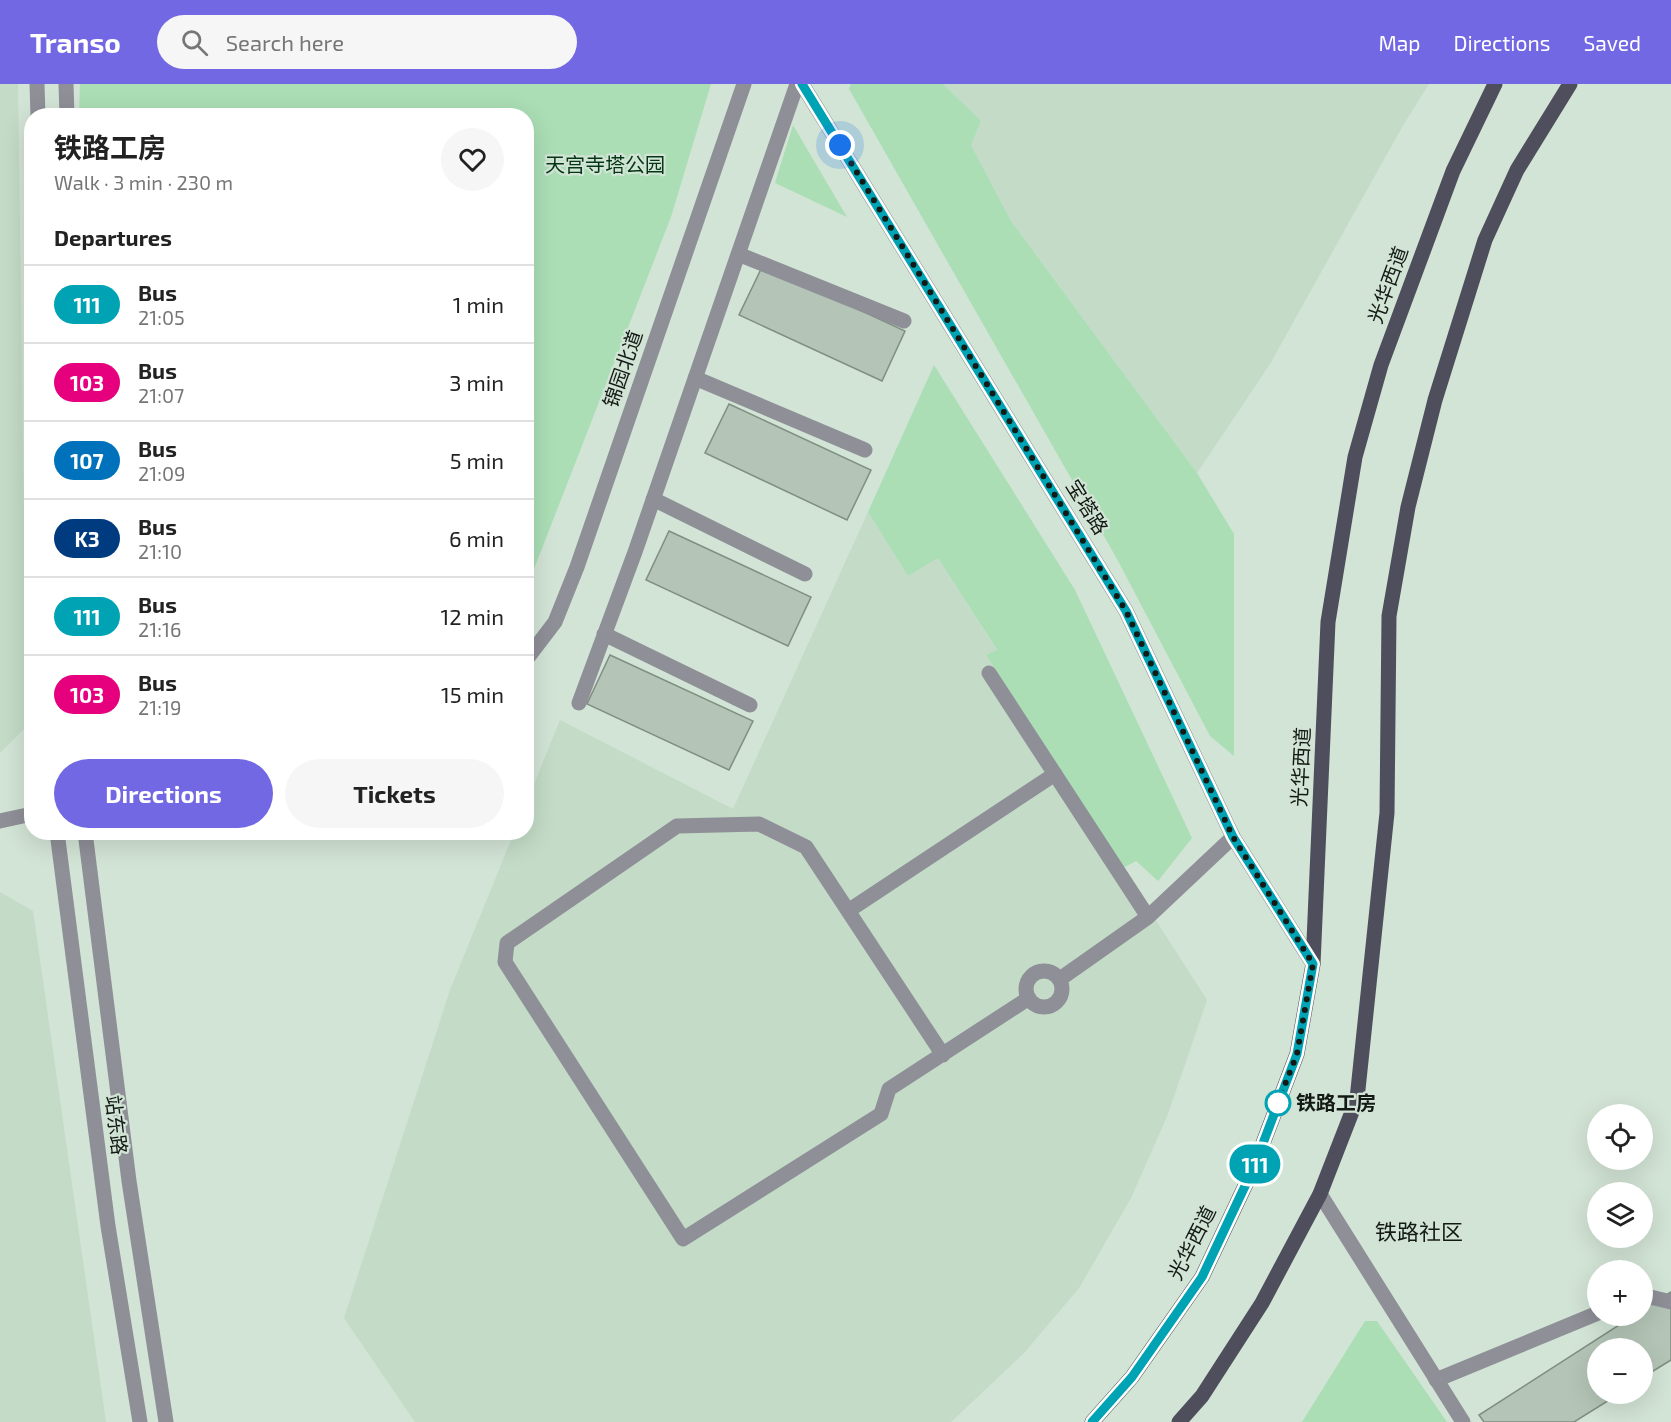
<!DOCTYPE html>
<html lang="en">
<head>
<meta charset="utf-8">
<style>
	body { margin:0; font-family:"Exo 2","Noto Sans SC",sans-serif; background:#f6f6f6; color:#222; height:100vh; display:flex; flex-direction:column; font-size:22px; white-space:nowrap }
	* { box-sizing:border-box; margin:0 }
	p { font-size:20px; color:#767676 }
	.icon { flex:none; width:33px; height:33px; fill:none; stroke:currentColor; stroke-width:2; stroke-linecap:round; stroke-linejoin:round }
	.map { position:relative; flex:1; overflow:hidden }
	.panel { position:absolute; left:24px; top:24px; width:510px; height:732px; display:flex; flex-direction:column; background:#fff; border-radius:24px; box-shadow:0 6px 24px #0002 }
	.panel>* { flex:none }
	.badge { padding:0 12px; border-radius:20px; font-size:21px; line-height:39px }
	.fabs { position:absolute; left:1587px; top:1020px; display:grid; gap:12px }
	.fabs a { display:grid; place-items:center; width:66px; height:66px; border-radius:50%; background:#fff; box-shadow:0 6px 24px #0002; font-size:30px }
	.you { position:absolute; width:30px; height:30px; margin:-15px; border:4px solid #fff; border-radius:50%; background:#1a73e8; box-shadow:0 0 0 9px #1a73e833 }
	.map>.badge { position:absolute; translate:-50% -50%; box-shadow:0 0 0 3px #fff }
	h2 { padding:0 30px; font-size:22px; line-height:54px }
	.round { display:grid; place-items:center; flex:none; width:63px; height:63px; border-radius:32px; background:#f6f6f6 }
	.summary { display:flex; align-items:center; justify-content:space-between; height:102px; padding:0 30px }
	h1 { font-size:28px; font-weight:700; line-height:45px }
	.action { display:flex; gap:12px; margin-top:auto; padding:12px 30px }
	.action a { flex:1; height:69px; border-radius:36px; background:#7368e3; color:#fff; font-size:24px; font-weight:700; line-height:69px; text-align:center }
	.action a+a { background:#f6f6f6; color:#222 }
	ul { padding:0; list-style:none }
	li { display:flex; align-items:center; gap:18px; height:78px; padding:0 30px; border-top:2px solid #e0e0e0 }
	li div { flex:1 }
	li b { display:block; font-size:22px }
	li em { font-style:normal }
	li .badge { min-width:66px; font-weight:700; text-align:center }
	header { display:flex; align-items:center; gap:36px; box-sizing:border-box; height:84px; padding:0 30px; background:#7368e3; color:#fff }
	header strong { font-size:28px }
	nav { display:flex; gap:33px; margin-inline-start:auto; font-size:21px }
	.search { width:420px; height:54px; background:#f6f6f6; display:flex; align-items:center; gap:15px; box-sizing:border-box; padding:0 21px; border-radius:33px; color:#767676; font-size:22px }
	.map>svg:first-child { display:block }
	.built { fill:#c3dbc7 }
	.green { fill:#abdeb5 }
	.building { fill:#b4c5b7; stroke:#7f8f81; stroke-width:1.5 }
	.lines { fill:none; stroke-linecap:round; stroke-linejoin:round }
	.service { stroke:#8e8f97; stroke-width:15 }
	.minor { stroke:#8e8f97; stroke-width:15 }
	.tertiary { stroke:#8e8f97; stroke-width:15 }
	.primary { stroke:#4e4e5c; stroke-width:15 }
	.line-casing { stroke:#fff; stroke-width:14 }
	.line { stroke:#00a3b4; stroke-width:9 }
	.walk { stroke:#131914; stroke-width:6; stroke-dasharray:0 10.8 }
	.stop-dot { fill:#fff; stroke:#00a3b4; stroke-width:3 }
	.labels { text-anchor:middle; stroke-width:4.5; stroke-linejoin:round; paint-order:stroke }
	.park-label { font-size:20px; fill:#043616; stroke:#d2e4d5 }
	.street-label { font-size:20px; fill:#131914; stroke:#d2e4d5 }
	.stop-label { font-size:20px; font-weight:bold; fill:#131914; stroke:#d2e4d5; text-anchor:start }
	.quarter-label { font-size:22px; fill:#131914; stroke:#d2e4d5 }
</style>
</head>
<body>
<header>
<strong>Transo</strong>
<div class="search"><svg class="icon" aria-label="search" viewBox="0 0 24 24"><circle cx="10" cy="10" r="6"/><path d="M15 15l6 6"/></svg>Search here</div>
<nav><a>Map</a><a>Directions</a><a>Saved</a></nav>
</header>
<div class="map">
<svg width="1671" height="1338" viewBox="0 0 1671 1338">
	<rect width="100%" height="100%" fill="#d2e4d5"/>
	<path class="built" d="M0 0H18L27 642 0 669Z
		M943 0H1429L1402 43 1270 280 1197 389 1011 137 971 61 981 37Z
		M868 428 908 492 938 474 997 567 986 571 1207 916 1168 1030 1131 1114 1079 1204 1024 1269 951 1338H415L344 1234 450 906 514 749 526 748 527 718 560 636 733 725Z
		M0 808 33 827 106 1338H0Z"/>
	<path class="green" d="M80 0H711L671 133 527 503 526 32 79 31Z
		M851 0H943L981 37 971 61 1011 137 1197 389 1234 450V672L1210 652 1117 475 849 5Z
		M793 41 847 133 775 99Z
		M934 281 1075 506 1192 754 1158 797 1136 777 1123 784 986 571 997 566 938 474 908 492 868 428Z
		M1365 1237H1377L1447 1338H1302Z"/>
	<path class="building" d="M763 181 905 247 882 297 739 231Z
		M729 320 871 386 847 436 705 369Z
		M669 447 811 513 788 562 646 496Z
		M610 571 753 637 729 686 587 620Z
		M1671 1208V1276L1642 1294V1264H1598V1310H1619L1574 1338H1484L1479 1331 1633 1232H1642V1226Z"/>
	<g class="lines">
		<path class="service" d="M738 170 904 237
			M695 294 865 366
			M653 415 805 490
			M604 550 750 621
			M989 589 1148 833
			M579 619 635 468 797 0
			M848 827 1055 690
			M1026 905a18 18 0 1 1 36 0a18 18 0 1 1-36 0Z
			M1060 895 1148 833 1233 753
			M943 971 806 763 759 740 677 742 507 859 505 878 683 1155 881 1030 889 1005 1029 914
			M1642 1211 1671 1218
			M1436 1296 1598 1229"/>
		<path class="minor" d="M1320 1110 1463 1338"/>
		<path class="tertiary" d="M37 0 38 32
			M66 0 67 32
			M802 0 1126 527 1233 753 1313 880
			M526 576 555 538 577 483 744 0
			M0 737 32 730
			M57 748 108 1142 140 1338
			M85 748 129 1097 166 1338"/>
		<path class="primary" d="M1092 1338 1132 1293 1202 1193 1254 1083 1297 970 1313 880 1328 538 1355 373 1381 281 1453 87 1495 0
			M1179 1338 1202 1312 1262 1219 1320 1110 1357 1015 1387 729 1389 532 1408 423 1435 316 1485 156 1517 86 1570 0"/>
	</g>
	<g class="lines">
		<defs>
			<path id="line" d="M802 0 1126 527 1233 753 1313 880 1297 970 1254 1083 1202 1193 1132 1293 1092 1338"/>
		</defs>
		<use href="#line" class="line-casing"/>
		<use href="#line" class="line"/>
		<path class="walk" d="M840 61 1126 527 1233 753 1313 880 1297 970 1275 1026 1278 1019"/>
	</g>
	<circle class="stop-dot" cx="1278" cy="1019" r="12"/>
	<g class="labels">
		<g class="park-label">
			<text x="605" y="88">天宫寺塔公园</text>
		</g>
		<g class="street-label">
			<text transform="translate(1388 201) rotate(-70)" y="7">光华西道</text>
			<text transform="translate(623 285) rotate(-71)" y="7">锦园北道</text>
			<text transform="translate(1087 423) rotate(58)" y="7">宝塔路</text>
			<text transform="translate(1301 683) rotate(-87)" y="7">光华西道</text>
			<text transform="translate(116 1041) rotate(83)" y="7">站东路</text>
			<text transform="translate(1192 1159) rotate(-63)" y="7">光华西道</text>
		</g>
		<g class="stop-label">
			<text x="1296" y="1026">铁路工房</text>
		</g>
		<g class="quarter-label">
			<text x="1419" y="1156">铁路社区</text>
		</g>
	</g>
</svg>
<div class="fabs">
<a><svg class="icon" aria-label="locate" viewBox="0 0 24 24"><circle cx="12" cy="12" r="6"/><path d="M12 2v4M12 18v4M2 12h4M18 12h4"/></svg></a>
<a><svg class="icon" aria-label="layers" viewBox="0 0 24 24"><path d="M12 4l9 5-9 5-9-5zM3 14l9 5 9-5"/></svg></a>
<a>+</a>
<a>−</a>
</div>
<div class="you" style="left:840px;top:61px"></div>
<b class="badge" style="left:1255px;top:1080px;background:#00a3b4;color:#fff">111</b>
<section class="panel">
<div class="summary"><div><h1>铁路工房</h1><p>Walk · 3 min · 230 m</p></div><a class="round"><svg class="icon" aria-label="heart" viewBox="0 0 24 24"><path d="M12 20l-8-8c-3-5 5-10 8-4 3-6 11-1 8 4z"/></svg></a></div>
<h2>Departures</h2>
<ul>
<li><span class="badge" style="background:#00a3b4;color:#fff">111</span><div><b>Bus</b><p>21:05</p></div><em>1 min</em></li>
<li><span class="badge" style="background:#e6007e;color:#fff">103</span><div><b>Bus</b><p>21:07</p></div><em>3 min</em></li>
<li><span class="badge" style="background:#0072bc;color:#fff">107</span><div><b>Bus</b><p>21:09</p></div><em>5 min</em></li>
<li><span class="badge" style="background:#003b80;color:#fff">K3</span><div><b>Bus</b><p>21:10</p></div><em>6 min</em></li>
<li><span class="badge" style="background:#00a3b4;color:#fff">111</span><div><b>Bus</b><p>21:16</p></div><em>12 min</em></li>
<li><span class="badge" style="background:#e6007e;color:#fff">103</span><div><b>Bus</b><p>21:19</p></div><em>15 min</em></li>
</ul>
<div class="action"><a>Directions</a><a>Tickets</a></div>
</section>
</div>
</body>
</html>
